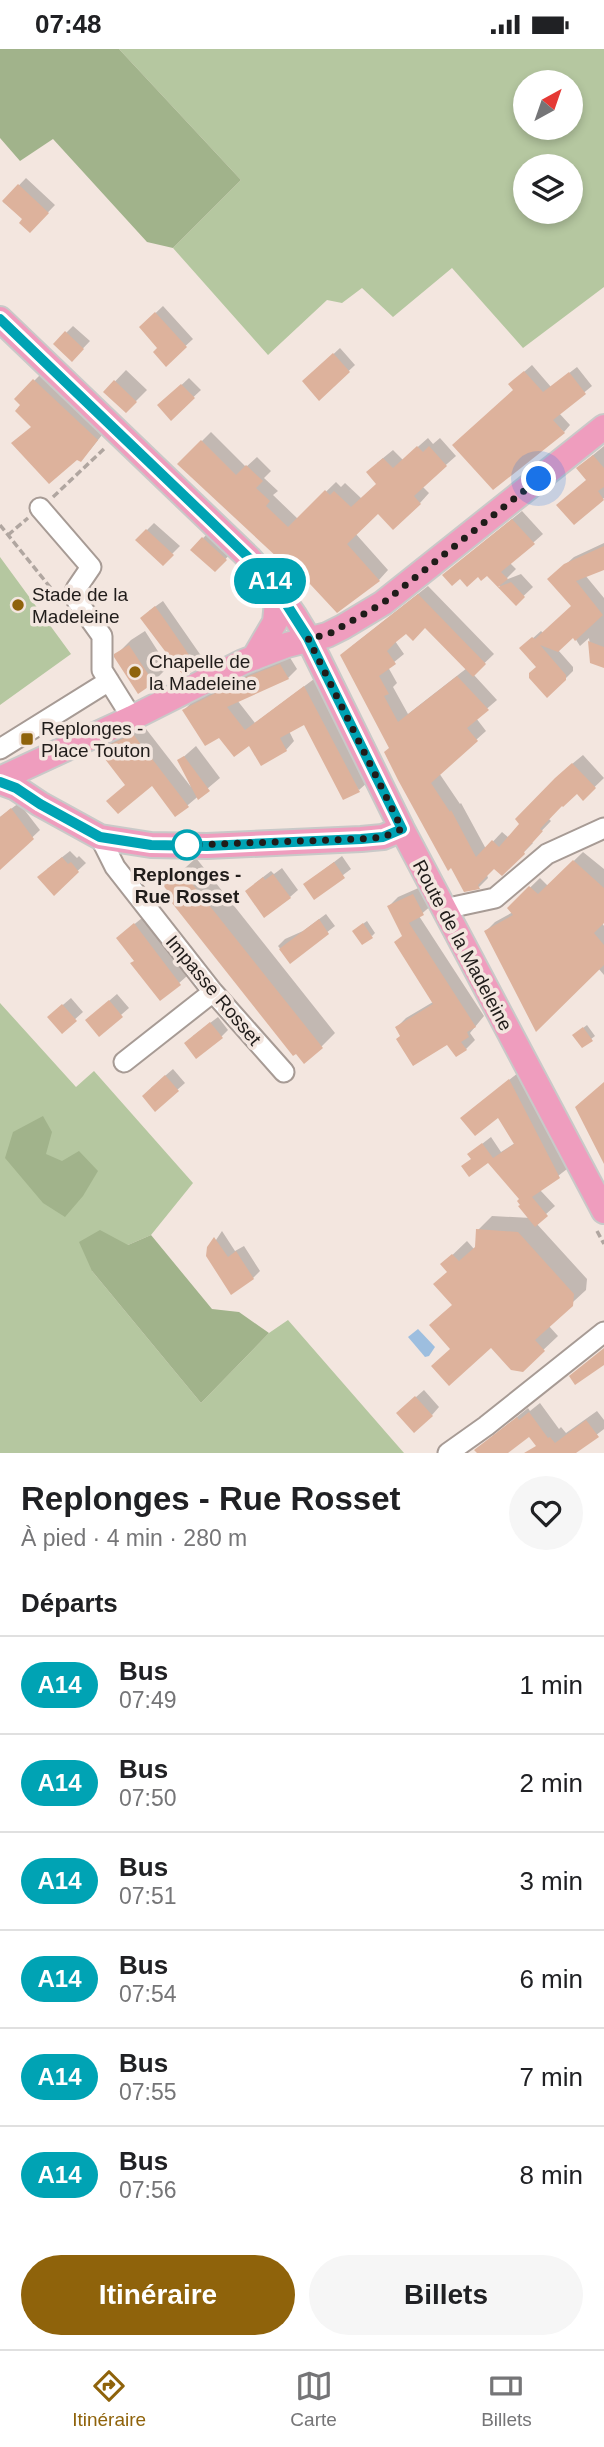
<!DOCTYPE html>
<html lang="fr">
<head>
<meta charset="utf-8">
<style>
	body { margin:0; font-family:Arial,sans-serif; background:#f6f6f6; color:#202124; height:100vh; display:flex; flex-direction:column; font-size:26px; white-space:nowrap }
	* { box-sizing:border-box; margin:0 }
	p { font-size:23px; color:#757577 }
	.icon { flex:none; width:38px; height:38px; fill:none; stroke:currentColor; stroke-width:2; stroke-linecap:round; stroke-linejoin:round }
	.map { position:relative; height:1404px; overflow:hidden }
	.sheet { display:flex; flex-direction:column; background:#fff; flex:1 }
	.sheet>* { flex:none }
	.badge { padding:0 14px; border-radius:23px; font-size:24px; line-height:46px }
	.needle { width:46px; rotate:40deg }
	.buttons { position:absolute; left:513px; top:21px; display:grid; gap:14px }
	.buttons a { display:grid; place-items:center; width:70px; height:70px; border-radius:50%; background:#fff; box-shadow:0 4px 10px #0003; font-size:35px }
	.you { position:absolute; width:35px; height:35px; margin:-18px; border:5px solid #fff; border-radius:50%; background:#1a73e8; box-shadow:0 0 0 10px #1a73e833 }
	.map>.badge { position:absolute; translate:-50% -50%; box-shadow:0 0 0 4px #fff }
	h2 { padding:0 21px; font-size:26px; line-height:63px }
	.round { display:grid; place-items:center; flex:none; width:74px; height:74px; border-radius:37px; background:#f6f6f6 }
	.head { display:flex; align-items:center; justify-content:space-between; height:119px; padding:0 21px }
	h1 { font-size:33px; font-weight:700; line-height:52px }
	.action { display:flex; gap:14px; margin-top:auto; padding:14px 21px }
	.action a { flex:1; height:80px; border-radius:42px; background:#8f630b; color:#fff; font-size:28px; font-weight:700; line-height:80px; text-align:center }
	.action a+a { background:#f6f6f6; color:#202124 }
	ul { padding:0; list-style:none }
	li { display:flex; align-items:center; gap:21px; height:98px; padding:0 21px; border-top:2px solid #e0e0e0 }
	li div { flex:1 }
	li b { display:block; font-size:26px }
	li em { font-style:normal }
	li .badge { min-width:77px; font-weight:700; text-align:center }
	.status { display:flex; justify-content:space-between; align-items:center; height:49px; padding:0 35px; background:#fff; direction:ltr }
	.status svg { height:19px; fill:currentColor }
	.tabs { display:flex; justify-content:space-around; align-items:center; height:98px; border-top:2px solid #e0e0e0; background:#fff; font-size:19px; color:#757577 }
	.tabs a { display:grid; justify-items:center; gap:4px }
	.tabs .active { color:#8f630b }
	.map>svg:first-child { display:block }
	.green { fill:#b5c7a0; fill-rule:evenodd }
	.forest { fill:#a1b38b }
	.water { fill:#9dbedf }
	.shadow { fill:#0003; fill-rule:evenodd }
	.building { fill:#ddb29c }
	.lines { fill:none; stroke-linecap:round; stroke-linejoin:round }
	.minor-casing { stroke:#a79b95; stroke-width:23 }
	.major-casing { stroke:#c9c9c8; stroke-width:28 }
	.path { stroke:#b0a6a0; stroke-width:3.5; stroke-dasharray:7 3.5; stroke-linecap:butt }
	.minor { stroke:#fff; stroke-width:19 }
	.major { stroke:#ef9dbe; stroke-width:24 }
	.line-casing { stroke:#fff; stroke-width:16 }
	.line { stroke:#00a3b4; stroke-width:10 }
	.walk { stroke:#201c1a; stroke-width:7; stroke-dasharray:0 12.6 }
	.poi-dot { fill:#8f630b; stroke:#f3e6df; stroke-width:2.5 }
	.stop-dot { fill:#fff; stroke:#00a3b4; stroke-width:3.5 }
	.labels { text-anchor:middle; stroke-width:7; stroke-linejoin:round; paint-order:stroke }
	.poi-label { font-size:19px; fill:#201c1a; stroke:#f3e6df; text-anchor:start }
	.stop-label { font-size:19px; font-weight:bold; fill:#201c1a; stroke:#f3e6df }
	.street-label { font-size:19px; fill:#201c1a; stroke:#f3e6df }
</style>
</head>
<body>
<div class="status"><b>07:48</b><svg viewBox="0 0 49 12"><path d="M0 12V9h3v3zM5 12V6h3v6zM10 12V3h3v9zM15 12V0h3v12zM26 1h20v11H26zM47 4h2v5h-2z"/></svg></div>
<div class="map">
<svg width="604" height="1404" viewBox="0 0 604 1404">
	<rect width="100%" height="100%" fill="#f3e6df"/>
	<path class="green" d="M119 0H604V238L523 299 452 219 393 268 362 239 342 254 327 251 268 306 173 199 241 131ZM525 33H570V79H525ZM525 117H570V163H525Z
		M0 508 71 605 0 656Z
		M0 954 76 1038 94 1022 193 1134 151 1186 128 1196 92 1222 201 1354 269 1284 288 1271 404 1404H0Z"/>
	<path class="forest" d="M0 0H119L241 131 173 199 147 193 53 90 20 112 0 89Z
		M43 1067 52 1083 46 1105 62 1112 79 1102 98 1122 83 1147 65 1168 43 1154 5 1109 13 1083Z
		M100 1181 128 1196 151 1186 212 1260 239 1263 269 1284 201 1354 92 1222 79 1193Z"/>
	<path class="water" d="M418 1280 435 1298 429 1307 425 1308 408 1288Z"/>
	<path class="shadow" d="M26 129 55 156 30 182 24 170 3 153Z
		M163 257 193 290 166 315 160 298 141 278Z
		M73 277 90 292 72 311 55 295Z
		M340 299 355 316 319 350 311 326Z
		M532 316 551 338 577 318 592 337 559 364 570 376 564 383 515 341 517 329Z
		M126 321 147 341 126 362 105 343Z
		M44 322 106 381 90 401 33 377 22 356 16 350Z
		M189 329 201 341 171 369 160 356Z
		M211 383 246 418 257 408 271 422 264 429 278 442 273 446 298 470 336 433 341 438 345 434 362 450 378 435 377 414 393 401 403 411 428 389 433 395 440 389 456 407 422 437 429 444 420 454 379 463 355 484 388 521 379 531 310 533 179 415Z
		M604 397V449L574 473 588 431 587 411Z
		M522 462 543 485 510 514 516 520 505 531 521 525 533 538 516 554 487 524 454 517Z
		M154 474 180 497 163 514 138 490Z
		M214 479 236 499 215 521 203 489Z
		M604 494V519L585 526 604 549V617L592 613 589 589 580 597 573 586 558 601 573 618V622L565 630 538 618 522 599 541 582 543 584 573 556 557 523 574 508Z
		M428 537 494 605 473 625 497 651 476 669 486 682 439 724 460 755 461 754 486 800 502 783 509 789 566 720 583 706 604 729 583 749 577 743 548 769 551 772 531 793 533 794 502 825 494 818 487 826 488 829 479 838 465 841 390 699 352 597ZM425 577 467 619 408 665 393 638 397 634 388 618 404 605 395 592 406 583Z
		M163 552 204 611 197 617 184 624 149 562Z
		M145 582 168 618 153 633 116 606 131 591Z
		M289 607 297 620 288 629 237 651 255 674 314 630 368 733 359 741 304 673 289 682 294 692 286 701 250 695 220 686 184 661 193 652 260 618Z
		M143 676 191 738 180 711 196 697 220 729 176 766 152 734 127 735 100 701 110 692Z
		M19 754 40 781 0 819V768Z
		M70 802 77 809 79 807 86 814 54 844 47 820Z
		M583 803 604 820V871L602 874 604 877V926L598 919 486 882 495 873 513 863 509 859 540 829 548 837Z
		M342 807 351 820 314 848 305 835Z
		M196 809 335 984 321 998 165 837Z
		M282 819 298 841 290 848 254 835 271 822 274 825Z
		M423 837 432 856 419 867 484 967 470 984 475 991 466 1000 447 993 402 987 397 978 406 969 433 953 389 857 398 848Z
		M326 865 335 877 290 912 278 897 285 890 303 882Z
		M142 869 187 927 161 950 136 911 126 882Z
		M367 872 375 884 372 887 357 879Z
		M117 945 129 959 99 985 95 964Z
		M71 949 83 963 62 982 57 961Z
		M218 968 228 981 221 988 193 987Z
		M587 976 595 987 582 997 578 983Z
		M173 1020 185 1034 177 1041 151 1039Z
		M518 1024 567 1120 540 1141 555 1157 536 1174 587 1230 586 1241 548 1276 558 1287 522 1321 491 1297 452 1299 454 1255 449 1222 443 1215 467 1192 474 1200 477 1197 478 1181 492 1167 531 1169 521 1150 489 1111 472 1109 469 1105 491 1088 501 1103 515 1094 499 1066 471 1061Z
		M222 1182 235 1202 244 1197 260 1222 253 1229 208 1203Z
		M424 1341 439 1358 432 1366 406 1357Z
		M540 1354 559 1380 561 1378 566 1384 597 1362 604 1371V1380L574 1403 530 1386 476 1401 528 1359 530 1362Z"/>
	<path class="building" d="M18 135 49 164 30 184 19 174 22 170 2 152Z
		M155 263 187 298 166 318 153 303 157 299 139 278Z
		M65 282 84 300 72 313 53 295Z
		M333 304 350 323 319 352 302 332Z
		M524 322 543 343 569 323 586 345 553 371 565 384 493 441 452 396 513 341 508 335Z
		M33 330 98 391 81 413 77 411 49 435 11 394 31 378 15 362 20 356 14 350Z
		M114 331 137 353 126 364 103 343Z
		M181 335 195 349 171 372 157 356Z
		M201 391 236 426 246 416 263 432 256 439 270 452 266 457 288 478 325 441 330 446 334 442 351 458 376 435 366 423 383 409 393 419 417 397 423 403 429 397 447 417 414 447 421 455 393 481 378 465 347 495 380 532 337 564 310 535 308 537 177 415Z
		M593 406 604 419V438L598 442 604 451 574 476 556 456 586 431 576 419Z
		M512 470 535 495 501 523 508 530 498 538 511 533 525 548 516 557 487 527 481 532 478 528 467 538 460 530 452 537 442 526Z
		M146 480 174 506 163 517 135 491Z
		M202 488 227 511 215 523 190 501Z
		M604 497V521L576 532 603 566 575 592 573 589 558 603 540 596 566 626V631L547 649 529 629V624L536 618 519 599 532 588 535 590 571 557 547 530 564 515Z
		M418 545 486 615 473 628 425 579 413 592 406 585 396 593 387 602 396 615 379 627 389 645 384 647 398 673 457 627 489 661 467 679 478 692 431 734 450 763 451 761 476 808 492 791 499 798 519 775 515 770 555 729 572 714 596 739 583 752 577 745 563 758 562 757 540 780 543 782 524 803 525 805 502 827 494 820 478 836 480 840 464 843 451 819 448 822 398 731 384 703 389 699 340 606Z
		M155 557 165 571 198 619 183 626 140 569Z
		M588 592 604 598V619L590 614Z
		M129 596 154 634 138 645 114 608V605Z
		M280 615 289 630 227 658 245 681 304 637 360 743 343 751 304 676 280 689 287 702 261 717 249 697 234 708 219 689 205 697 182 661 249 627Z
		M133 685 189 758 175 768 152 737 118 765 106 752 125 736 98 701Z
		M184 707 210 742 198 751 177 711Z
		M11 759 34 790 0 821V768Z
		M62 808 68 815 71 813 79 823 54 847 37 828Z
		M573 811 604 839V874L594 884 604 896V916L536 983 484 882 513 866 507 859 529 837 538 845Z
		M334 813 345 829 314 851 303 835Z
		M182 822 323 999 304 1015 296 1005 293 1007 168 849 171 847 163 836Z
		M273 825 291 849 264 869 245 842 263 828 265 831Z
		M413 845 424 866 409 874 476 978 467 983 469 988 461 993 467 1001 456 1008 447 996 413 1017 396 990 400 987 395 978 433 955 394 893 402 887 387 857Z
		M319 870 329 885 290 915 279 900Z
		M134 874 181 936 160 952 130 914 134 912 116 889Z
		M363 874 373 889 362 896 352 882Z
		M109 951 123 968 99 988 85 971Z
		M62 955 77 972 62 985 47 968Z
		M210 973 223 989 196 1010 184 994Z
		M583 978 593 992 582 999 572 986Z
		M165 1026 179 1042 155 1063 142 1047Z
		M509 1030 560 1129 532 1148 548 1167 535 1178 518 1157 520 1156 517 1152 519 1150 488 1114 469 1128 461 1117 471 1110 467 1105 482 1094 493 1109 514 1095 498 1069 475 1087 460 1069Z
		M604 1033V1115L575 1058Z
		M476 1180 518 1183 574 1245 573 1257 535 1291 545 1302 523 1323 511 1321 491 1299 449 1337 431 1317 450 1300 429 1276 452 1256 433 1235 447 1223 440 1215 452 1205 459 1212 475 1198Z
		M214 1188 228 1208 236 1202 254 1230 231 1246 206 1207 207 1198Z
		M604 1299V1316L575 1336 569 1327Z
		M415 1347 433 1367 414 1384 396 1364Z
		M529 1363 548 1389 550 1388 555 1394 586 1371 599 1388 576 1404H524L536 1397 529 1388 508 1404H477L474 1401 517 1368 519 1371Z"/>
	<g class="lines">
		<defs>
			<path id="minor" d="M40 459 91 518 76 540 77 552 102 587V621L132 669
				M0 700 109 632
				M100 788 115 818 213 943 284 1023
				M444 860 495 849 547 805 604 779
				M124 1013 213 943
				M448 1404 486 1377 604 1283"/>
			<path id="major" d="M0 270 249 509C272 533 291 559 308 589L402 780 604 1162
				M254 609 275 573 278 542
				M0 730 132 669 243 613 287 596 327 586 343 578 383 554 604 378
				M0 733 16 739 40 755 100 788 151 796 207 797 361 790 383 788 402 780"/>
		</defs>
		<use href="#minor" class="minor-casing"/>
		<use href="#major" class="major-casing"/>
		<path class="path" d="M53 448 106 398
			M0 476 58 548
			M8 486 28 469
			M597 1182 604 1195"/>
		<use href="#minor" class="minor"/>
		<use href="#major" class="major"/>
	</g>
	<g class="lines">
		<defs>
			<path id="line" d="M0 270 249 509 278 542 308 589 402 780 383 788 361 790 207 797 151 796 100 788 40 755 16 739 0 733"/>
		</defs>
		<use href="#line" class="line-casing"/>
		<use href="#line" class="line"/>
		<path class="walk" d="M187 796 361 790 383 788 402 780 308 589 327 586 383 554 539 430"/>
	</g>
	<g class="poi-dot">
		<circle cx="18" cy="556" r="7"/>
		<circle cx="135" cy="623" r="7"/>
		<rect x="20" y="683" width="14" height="14" rx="3.5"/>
	</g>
	<circle class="stop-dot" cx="187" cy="796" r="14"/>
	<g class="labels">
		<g class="poi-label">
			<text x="32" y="552">Stade de la<tspan x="32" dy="22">Madeleine</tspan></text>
			<text x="149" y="619">Chapelle de<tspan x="149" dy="22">la Madeleine</tspan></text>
			<text x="41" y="686">Replonges -<tspan x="41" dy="22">Place Touton</tspan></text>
		</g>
		<g class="stop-label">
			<text x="187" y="832">Replonges -<tspan x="187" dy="22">Rue Rosset</tspan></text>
		</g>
		<g class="street-label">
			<text transform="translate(463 896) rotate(62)" y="7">Route de la Madeleine</text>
			<text transform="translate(214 941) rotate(50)" y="7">Impasse Rosset</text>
		</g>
	</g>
</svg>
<div class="buttons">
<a><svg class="needle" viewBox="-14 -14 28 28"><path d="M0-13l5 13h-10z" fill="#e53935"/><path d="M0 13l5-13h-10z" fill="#757577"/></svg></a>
<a><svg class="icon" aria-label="layers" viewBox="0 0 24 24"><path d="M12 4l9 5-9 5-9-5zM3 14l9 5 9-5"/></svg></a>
</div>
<div class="you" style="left:539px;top:430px"></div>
<b class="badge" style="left:270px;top:532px;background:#00a3b4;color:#fff">A14</b>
</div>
<section class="sheet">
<div class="head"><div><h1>Replonges - Rue Rosset</h1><p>À pied · 4 min · 280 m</p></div><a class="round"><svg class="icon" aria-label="heart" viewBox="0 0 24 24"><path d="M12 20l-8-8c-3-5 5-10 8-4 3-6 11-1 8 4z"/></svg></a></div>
<h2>Départs</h2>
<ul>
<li><span class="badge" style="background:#00a3b4;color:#fff">A14</span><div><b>Bus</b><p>07:49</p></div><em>1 min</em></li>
<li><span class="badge" style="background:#00a3b4;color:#fff">A14</span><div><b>Bus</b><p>07:50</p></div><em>2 min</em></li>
<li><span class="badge" style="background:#00a3b4;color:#fff">A14</span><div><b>Bus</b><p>07:51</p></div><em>3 min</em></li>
<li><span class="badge" style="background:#00a3b4;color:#fff">A14</span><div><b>Bus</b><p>07:54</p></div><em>6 min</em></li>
<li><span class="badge" style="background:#00a3b4;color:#fff">A14</span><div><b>Bus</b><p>07:55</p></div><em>7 min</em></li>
<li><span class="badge" style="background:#00a3b4;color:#fff">A14</span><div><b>Bus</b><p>07:56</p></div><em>8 min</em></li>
</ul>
<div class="action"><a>Itinéraire</a><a>Billets</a></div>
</section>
<nav class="tabs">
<a class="active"><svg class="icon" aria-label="directions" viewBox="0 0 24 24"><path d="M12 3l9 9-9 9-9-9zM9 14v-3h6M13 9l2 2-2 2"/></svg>Itinéraire</a>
<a><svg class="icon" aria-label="map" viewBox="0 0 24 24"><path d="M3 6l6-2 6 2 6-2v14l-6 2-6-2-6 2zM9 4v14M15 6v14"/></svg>Carte</a>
<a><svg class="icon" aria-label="tickets" viewBox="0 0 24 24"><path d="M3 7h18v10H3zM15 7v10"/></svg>Billets</a>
</nav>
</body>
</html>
